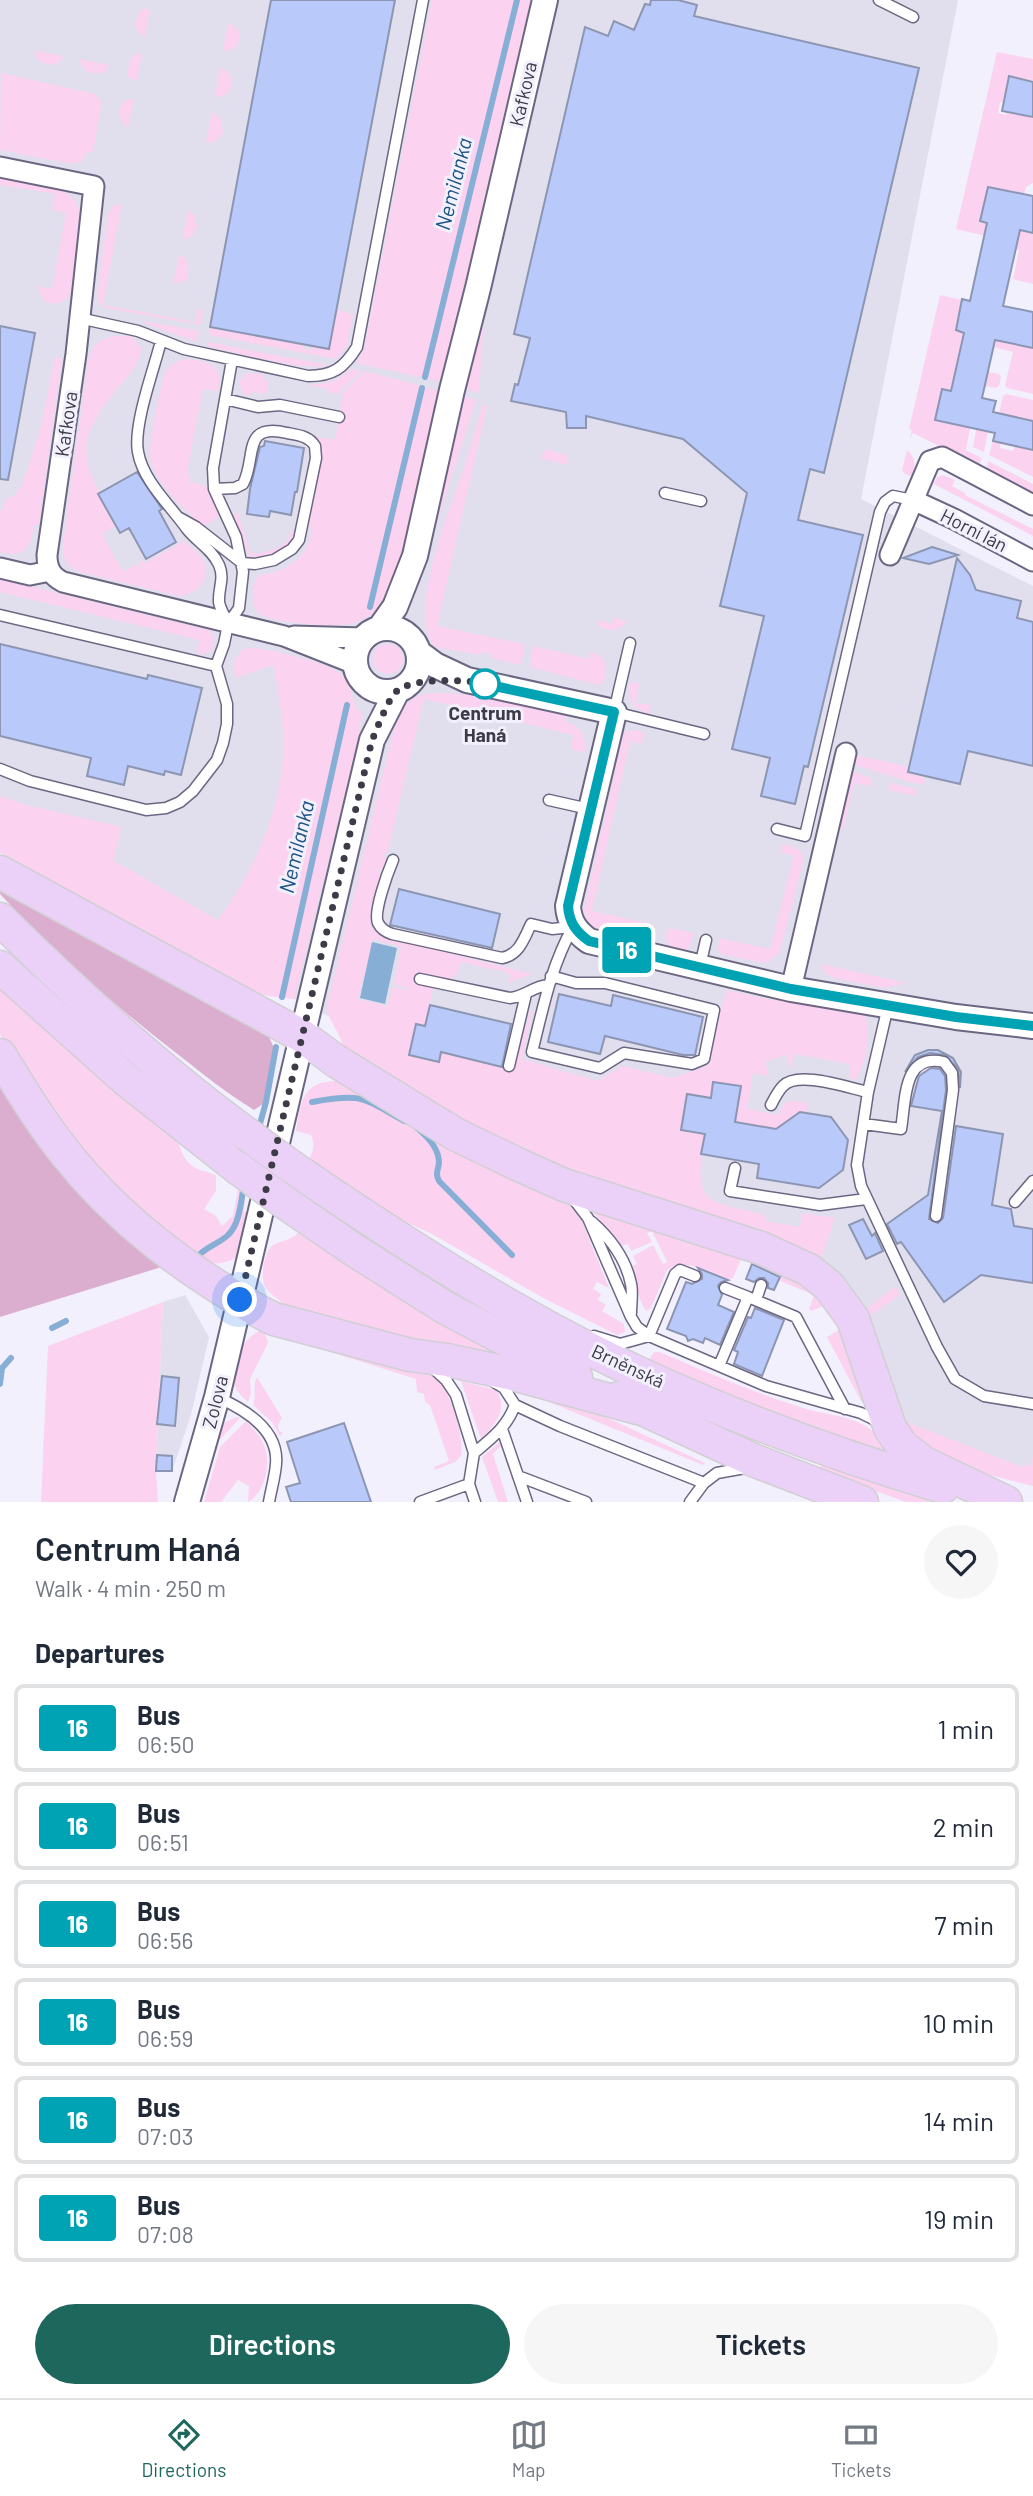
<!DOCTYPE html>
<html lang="en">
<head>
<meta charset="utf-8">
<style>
	body { margin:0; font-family:Barlow,sans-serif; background:#f6f6f7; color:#1f2937; height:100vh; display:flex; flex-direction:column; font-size:26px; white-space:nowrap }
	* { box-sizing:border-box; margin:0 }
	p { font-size:23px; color:#747a83 }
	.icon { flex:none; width:38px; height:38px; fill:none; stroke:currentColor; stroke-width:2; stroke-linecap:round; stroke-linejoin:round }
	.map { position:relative; height:1502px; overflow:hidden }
	.details { display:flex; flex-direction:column; background:#fff; flex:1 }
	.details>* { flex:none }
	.badge { padding:0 14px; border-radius:5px; font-size:24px; line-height:46px }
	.you { position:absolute; width:35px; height:35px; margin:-18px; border:5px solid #fff; border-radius:50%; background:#1a73e8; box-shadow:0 0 0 10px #1a73e833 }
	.map>.badge { position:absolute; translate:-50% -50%; box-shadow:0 0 0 4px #fff }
	h2 { padding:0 35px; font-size:26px; line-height:63px }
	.round { display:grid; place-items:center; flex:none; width:74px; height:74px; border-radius:37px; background:#f6f6f7 }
	.head { display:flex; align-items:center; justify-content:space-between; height:119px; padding:0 35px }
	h1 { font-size:33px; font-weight:600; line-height:52px }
	.cta { display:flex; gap:14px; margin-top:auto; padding:14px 35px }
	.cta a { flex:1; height:80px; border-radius:42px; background:#1d675d; color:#fff; font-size:28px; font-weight:600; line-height:80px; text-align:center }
	.cta a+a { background:#f6f6f7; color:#1f2937 }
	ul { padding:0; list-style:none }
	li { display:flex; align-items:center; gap:21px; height:88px; margin:0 14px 10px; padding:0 21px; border:4px solid #e0e1e3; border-radius:10px }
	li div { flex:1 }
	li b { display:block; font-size:26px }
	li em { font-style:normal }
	li .badge { min-width:77px; font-weight:700; text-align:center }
	.tabs { display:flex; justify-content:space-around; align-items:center; height:98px; border-top:2px solid #e0e1e3; background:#fff; font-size:19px; color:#747a83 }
	.tabs a { display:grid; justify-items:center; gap:4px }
	.tabs .current { color:#1d675d }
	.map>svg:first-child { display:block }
	.built { fill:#e1dfed }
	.green { fill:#fbd2f0; fill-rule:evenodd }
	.forest { fill:#dbadcf }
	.water { fill:#87aed4 }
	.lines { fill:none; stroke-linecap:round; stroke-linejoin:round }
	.stream { stroke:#87aed4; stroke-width:6 }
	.building { fill:#b9c9f9; stroke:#8c96b2; stroke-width:2 }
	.service-casing { stroke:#6b6682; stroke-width:13 }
	.minor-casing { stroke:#6b6682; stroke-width:23 }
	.tertiary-casing { stroke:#6b6682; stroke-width:28 }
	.primary-casing { stroke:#d0d0d3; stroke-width:35 }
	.service { stroke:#fff; stroke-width:10 }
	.minor { stroke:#fff; stroke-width:19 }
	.tertiary { stroke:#fff; stroke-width:24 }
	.primary { stroke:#ebd1f8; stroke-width:32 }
	.primary-bridge-casing { stroke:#d0d0d3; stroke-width:35; stroke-linecap:butt }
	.primary-bridge { stroke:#ebd1f8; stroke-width:32 }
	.line-casing { stroke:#fff; stroke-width:16 }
	.line { stroke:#00a3b4; stroke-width:10 }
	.walk { stroke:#3d3b47; stroke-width:7; stroke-dasharray:0 12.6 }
	.stop-dot { fill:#fff; stroke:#00a3b4; stroke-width:3.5 }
	.labels { text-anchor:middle; stroke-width:6; stroke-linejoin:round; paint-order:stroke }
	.street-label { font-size:19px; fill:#3d3b47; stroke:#f2f0fd }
	.stop-label { font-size:19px; font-weight:bold; fill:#3d3b47; stroke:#f2f0fd }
	.water-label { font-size:21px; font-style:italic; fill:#195283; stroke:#f2f0fd }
</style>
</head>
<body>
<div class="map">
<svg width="1033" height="1502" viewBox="0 0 1033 1502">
	<rect width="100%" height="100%" fill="#f2f0fd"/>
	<path class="built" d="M0 0H958L861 499 1033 586V1481L902 1422 863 1316 692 1197 260 982 0 838Z
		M185 1295 209 1337 191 1415 172 1471H156L163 1302Z"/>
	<path class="green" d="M432 0H531L443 382 356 363 364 350Z
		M143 9H150L145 37C133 30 133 18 143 9Z
		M228 23 238 29C242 42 237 51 223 51Z
		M36 51 63 56 61 61 53 65 40 62 36 57Z
		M997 52 1033 59V81L1009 77 1003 102H1000L998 113 1006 115 1007 112 1033 118V183L1026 187 1024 194 988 187 980 221 1033 233V284L1013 279 1019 250 1015 249 1016 243 956 229Z
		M137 53 142 54 137 81 128 77C128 67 129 59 137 53Z
		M80 59 109 65 105 72C94 76 80 72 80 59Z
		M220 68 228 72 232 80 230 91 221 97 215 96Z
		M1 73 95 94 102 103 93 152H87L81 162 73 164 0 150Z
		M127 99H134L128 128C117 120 117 107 127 99Z
		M212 112 221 119 223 133 215 142H206Z
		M0 178C27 183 76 182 81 215 78 236 77 274 70 292 66 304 54 306 44 301L37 286 52 289 66 213 52 210 55 194 0 185Z
		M122 204 103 305 195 322 198 309 203 311 200 325 106 308 99 303 97 296 108 213 114 205Z
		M188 210 195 215 197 226 192 237 182 239Z
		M179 254C190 260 190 270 186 281L173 284Z
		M940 295 962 300 955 330 963 333 950 392 942 390 935 420 970 428 966 450 982 458 979 466 913 433 910 439 912 430 909 429Z
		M336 309 353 315 347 345 337 359 209 335 211 327 304 345V349L312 351 313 346 328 349Z
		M483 318 484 321 479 393 467 389V385Z
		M144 321 199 331 197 342 144 323Z
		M116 336H131L141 348C138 368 129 375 117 389 69 448 84 464 117 525L102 534 123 572 137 564 142 570 139 563 143 560 145 563 184 541C190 546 198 552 202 558 213 577 198 594 179 596L80 572C66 566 62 559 63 544L88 362C92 345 99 339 116 336Z
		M995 339 1033 348V394L1007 388 1005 385 1013 352 993 347Z
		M208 342 327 365C307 372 231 352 208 346Z
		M55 357 62 358 39 525H34C31 549 25 558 0 552V510H3L5 500 15 495 22 485 40 430Z
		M186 359C210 361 223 364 218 391L203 389 187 473 190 475 189 482 206 486 219 517 203 526C185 511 156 483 150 459 148 448 161 378 167 369 172 363 179 361 186 359Z
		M351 369 361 371 337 394 328 392V389L304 384C321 386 338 382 351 369Z
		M364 371 441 391 392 599C380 610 367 620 350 624 334 627 272 624 259 613 255 610 253 604 253 599 253 592 253 582 257 578 261 573 267 574 272 573 296 565 310 552 312 527L308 526 322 454 321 445 317 437 334 440 342 410 340 409 343 396 341 395Z
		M988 372 999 374 1001 377 999 386 996 388 985 386Z
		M247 373 264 375 263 379 269 381 266 394 251 392 250 396 242 393 239 382Z
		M1006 394 1033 400V421L999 413 1003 396Z
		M461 395 476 400 430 544 462 406Z
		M485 405 487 407 437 626 525 644 521 665 491 658V654L481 652 480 655 435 647C407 615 447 516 460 480 468 456 475 431 482 407Z
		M976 430 988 432 984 452 973 447Z
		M993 441 1001 443 1000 448 1013 451 1015 446 1033 450V477L989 455Z
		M546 449 567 455 568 465 540 458Z
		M907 450C915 457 917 466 911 476L905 474 902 470Z
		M988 461 1033 484V493L989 471 987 467Z
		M943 475 955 480 952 486 965 493V495L1033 529V536L934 484 937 477Z
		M238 513 250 550 254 554C269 552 287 548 291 532H295C289 551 267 558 250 557L234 515Z
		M0 579 209 630C215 637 215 644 210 652L197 655 199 640 0 592Z
		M614 618 626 621C620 633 606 632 597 624L598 620 612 624Z
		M373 659a15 15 0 1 1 30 0a15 15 0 1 1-30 0Z
		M533 646 589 659 591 652C607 656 609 669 603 683L599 685 530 667Z
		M250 648C264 647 331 664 341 674 350 683 353 697 357 710L362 711 358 740 294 999 268 996 243 988 0 853V796L23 804 121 827 114 861 218 920C260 863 290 791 282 719 280 701 276 683 274 665L235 678 234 661 242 650Z
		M630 683H639L636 703 651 705 649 714C633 709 627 699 630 683Z
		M475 692 566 715 565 721C581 726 586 737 586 753L571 749 573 735 424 699 387 854 383 853V856L386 858 383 870 380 869 378 874 382 875 375 904 371 903V906L374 907C367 933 378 934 400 941L532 974 508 983 510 973 461 962 457 975H453L452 980 417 972 415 984 433 988 425 1026 416 1024 409 1054 439 1062 441 1052 513 1070 531 1009 533 1010 522 1059 597 1081 623 1066 673 1078 707 1066 726 990 777 1001 778 995 863 1014C874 1027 865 1067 855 1080L849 1078 850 1064 794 1054 791 1069 786 1055 765 1062 769 1076 753 1073 747 1109 778 1115 785 1103 794 1101 808 1103 806 1113 800 1112 776 1129 735 1122 741 1086 713 1083 711 1098 686 1095 681 1129 705 1134C694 1203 700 1200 766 1215L765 1221 800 1227 802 1213 835 1218 819 1265 521 1155 343 1052C345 1037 328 1023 327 1007L397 716C411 686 447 693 474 696ZM374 939 401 947 394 984 408 988 407 990 393 987 387 1006 358 999Z
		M636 730 644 733 642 744 630 741 592 911 647 923 648 933C632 948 586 934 584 910L624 732Z
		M852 754 908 767 907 773 924 777 926 783 917 784 852 764Z
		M851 770 872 779 871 786 854 783 843 830 838 828Z
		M890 783 916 789V796L888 790Z
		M782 844C792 846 800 847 804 858L780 952 770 961 763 963 721 954 718 949 719 938 770 949 794 856 780 852Z
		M667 928 694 933 689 947 683 951 671 948 666 939Z
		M820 964 907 983 885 988 833 978 825 973Z
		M0 987 61 1043 179 1144C186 1167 194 1168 216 1175V1191L204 1209 216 1216 222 1226 233 1216 238 1189 245 1196 244 1212 251 1213 240 1255C230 1262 222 1264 210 1263L155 1228 113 1192 32 1086 3 1040 0 1034Z
		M337 1075 567 1202 582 1221 609 1288 597 1282 593 1289 601 1294 598 1300 606 1305 602 1311 624 1324 625 1332 617 1335 545 1299 432 1234 386 1213 308 1160C314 1152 315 1143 311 1135L296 1131C301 1103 301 1082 335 1081Z
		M589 1207 779 1265 833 1306 868 1406 861 1401 827 1337 839 1330 825 1305 812 1311 809 1309 814 1295 778 1280 780 1273 741 1259 733 1278 728 1280C710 1272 685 1257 667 1270L651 1308 646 1311C638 1301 637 1280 630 1267L637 1264 633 1256 653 1245 663 1264 667 1262 652 1231 647 1233 652 1242 631 1251 628 1244 621 1246Z
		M298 1233 393 1294 523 1366 280 1310 282 1303C277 1298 269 1293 265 1287 260 1278 264 1251 273 1245 282 1240 290 1241 298 1233Z
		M896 1286 900 1295 867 1318 883 1355 903 1417 909 1423 1020 1466 1031 1465 1033 1456V1486L974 1471 910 1440 860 1313Z
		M163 1302 156 1471 158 1502H41L48 1346Z
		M266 1328 264 1332 268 1341 267 1345 250 1379 251 1393 248 1402C242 1397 236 1391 234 1384 227 1362 246 1334 266 1328Z
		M280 1336 419 1371C427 1373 433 1375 439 1381 451 1393 465 1441 461 1456L455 1462 435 1470 434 1467 449 1461 430 1405 425 1402 424 1394 417 1392 416 1379Z
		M654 1352H660C706 1372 752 1392 800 1407 821 1414 848 1415 867 1427 876 1432 885 1442 883 1452L773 1415 654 1365 650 1358Z
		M257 1377 282 1418 278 1425 279 1431 283 1433 280 1436 272 1422 253 1405C257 1395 252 1387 257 1377Z
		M461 1381 496 1390C509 1410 495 1424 481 1439Z
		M522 1391 597 1413 705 1463 703 1465Z
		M236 1417 240 1418 215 1445 222 1424Z
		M246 1421C252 1428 259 1434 263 1443 272 1461 266 1492 248 1502L249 1486 238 1480 221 1502H204L220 1447Z
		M501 1441 503 1444 493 1454 508 1502H498L482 1457Z
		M824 1462 951 1502H906L817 1470Z"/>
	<path class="forest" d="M0 886 268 1035 275 1050 266 1102 254 1110C228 1094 204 1075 180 1056 116 1007 55 953 0 894Z
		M0 1075 168 1265 0 1317Z"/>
	<path class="water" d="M372 942 397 948 385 1004 360 998Z"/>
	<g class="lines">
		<path class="stream" d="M425 377 517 0
			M370 607 422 388
			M282 997 347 705
			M312 1102C362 1093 362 1097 404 1121
			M417 1128C427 1136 439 1149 439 1163 438 1171 435 1173 439 1181L512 1255
			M258 1131 266 1102 276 1047
			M199 1255C208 1246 220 1243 228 1235 240 1224 241 1200 244 1185
			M52 1328 66 1321
			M0 1384 2 1368 11 1358"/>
	</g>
	<path class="building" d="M271 0H395L329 349 210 327Z
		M651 0H678L697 5 694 16 919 68 824 473 810 469 798 520 863 535 808 767 804 766 795 804 761 796 770 758 732 749 764 616 720 606 747 493 683 439 586 416V428H567L566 412 511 401 515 384 518 385 530 338 514 334 585 27 608 36 614 21 634 30 645 4 650 5Z
		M1009 76 1033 82V117L1002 111Z
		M988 187 1033 196V233L1020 230 1003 306 1033 312V348L995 340 982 398 996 401 993 412 1033 421V450L993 441 995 433 935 420 942 389 951 391 964 333 956 330 962 299 970 301 987 223 980 221Z
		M0 326 35 333 8 480 0 479Z
		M265 441 304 448 297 492H295L291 515 270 511 269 517 247 514 250 489 260 447 264 446Z
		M137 472 162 509 159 511 176 542 146 559 129 528 120 533 98 494Z
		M932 547 958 555 929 564 903 558Z
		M957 558 970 575 976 590 1021 601 1017 618 1033 622V766L968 751 960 784 908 772Z
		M0 644 147 679 148 675 202 688 181 775 165 771 164 775 128 766 124 785 87 776 91 758 0 736Z
		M399 889 500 914 492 948 390 925Z
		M559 994 611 1006 613 995 703 1017 695 1055H683L605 1036 600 1054 548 1042Z
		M430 1005 511 1024 502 1067 441 1052 439 1062 409 1055 416 1024 425 1026Z
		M928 1050H938L953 1058 961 1072 960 1088 958 1069 945 1055 930 1053 918 1057 905 1072 915 1055Z
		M931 1068 940 1069 945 1076 946 1090 929 1219 938 1223 943 1218 956 1126 1003 1134 992 1205 1011 1209 1014 1226 1033 1229V1283L981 1275 944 1302 901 1242 897 1244 887 1224 928 1195 942 1111 911 1106 919 1076Z
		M713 1082 741 1086 735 1122 776 1129 800 1112 831 1117 848 1140 843 1170 819 1188 757 1178 759 1164 701 1154 705 1134 681 1130 687 1094 711 1098Z
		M863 1219 872 1236 875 1233 883 1251 866 1259 849 1225Z
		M752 1264 780 1277 774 1290 768 1288V1283L764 1278H759L754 1282 746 1279Z
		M698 1268 728 1280 721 1282 718 1286 722 1295 718 1305 734 1312 720 1345 705 1338 703 1343 693 1339 688 1341 686 1336 667 1329 686 1282 692 1284 702 1279V1274Z
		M755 1308 784 1320 762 1376 734 1364 738 1352 734 1350 748 1317 751 1318Z
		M162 1376 179 1378 175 1426 157 1424Z
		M344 1423 371 1502H291L286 1487 300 1483 287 1442Z
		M157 1455 172 1456V1471H156Z"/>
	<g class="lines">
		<defs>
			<path id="service" d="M879 0 913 17
				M79 318 138 331 184 349 308 376C333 376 344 368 357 347L423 0
				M161 341C154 369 133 425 138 452 143 481 170 505 187 529 197 542 212 549 219 565 225 578 218 589 219 602 220 609 225 616 227 622
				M225 399 258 407 280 405 339 417
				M665 493 701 501
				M178 517 196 527 242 563 255 564 274 560 292 549 299 540 316 458 315 446C309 436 298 435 287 433 241 422 257 458 243 484L235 488 214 489
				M0 615 216 666
				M630 643 614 712 704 734
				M0 769 30 781 146 810 166 808 180 802 193 791 217 760 223 743 227 724V704L216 666 224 644 228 624 239 608 243 572 236 537 214 489 213 468 232 360
				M549 800 589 809
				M777 829 805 836 880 512 885 502 893 496 913 500
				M393 860C388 872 373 912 378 923 381 929 386 932 392 934L502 958C519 955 524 939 531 924L552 929 573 927
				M700 966 706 940
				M551 976 576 983H605L714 1010 704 1059 692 1064 624 1053 600 1068 532 1052C543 1008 551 966 573 927
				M420 979 510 998C524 997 534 986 548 985
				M888 1006 868 1092 857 1165 861 1186 937 1347 955 1379 984 1396 1033 1404
				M509 1066 526 994
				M771 1105C774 1099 778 1091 783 1086 798 1070 848 1088 868 1092
				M864 1124 901 1129C906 1101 902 1052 944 1062L952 1073 953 1090 936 1216
				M735 1168 730 1191 820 1205 866 1199
				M572 1197 588 1218 631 1317 637 1327 649 1336 766 1386 861 1413 881 1423
				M1015 1202 1033 1181
				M592 1222C610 1238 626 1259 631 1284 633 1292 631 1304 631 1313
				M725 1288 748 1297
				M756 1300 761 1285
				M594 1336 620 1344 649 1336 675 1274 680 1270 695 1276
				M719 1366 748 1297 796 1317 845 1409
				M433 1368 446 1380 456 1395 474 1453 469 1484 475 1502
				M219 1398C246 1410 279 1430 276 1464 275 1477 271 1490 269 1502
				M515 1405 560 1426 704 1483 690 1502
				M502 1429 527 1502
				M474 1453C492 1438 507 1427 515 1405L504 1388 494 1382
				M518 1476 586 1502
				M704 1483 717 1473 745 1468
				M420 1502 469 1484"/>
			<path id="minor" d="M0 167 94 186 76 354 47 555C47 568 51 576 63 582L284 636 355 664
				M913 500 954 519 1033 561
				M890 555 930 461 942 457 1033 505
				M0 568 30 575 50 571
				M294 636 363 638
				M791 989 846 753"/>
			<path id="tertiary" d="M355 660a32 32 0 1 1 64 0a32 32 0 1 1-64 0Z
				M380 628 395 607 415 556 452 390 478 288 545 0
				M419 653 435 665 467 680 614 712 568 906C569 922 576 932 589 941L791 989 956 1017 1033 1026
				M187 1502 217 1397 372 740 397 691"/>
			<path id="primary" d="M0 872 302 1036 336 1061 455 1134 517 1164 564 1185 761 1248 809 1270 829 1286 853 1319 890 1428 902 1446 924 1463 1006 1502
				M0 919C78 996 159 1070 247 1134
				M0 967 125 1079 239 1169
				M0 1055C22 1091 44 1128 72 1161 123 1223 192 1274 262 1313L274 1319 410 1355 447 1360 517 1375 638 1408
				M292 1167C368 1219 445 1270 526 1315 656 1389 800 1444 943 1487
				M284 1202 354 1250 444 1307 576 1377
				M619 1398 753 1460 862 1502"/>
		</defs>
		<use href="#service" class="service-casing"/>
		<use href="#minor" class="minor-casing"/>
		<use href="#tertiary" class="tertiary-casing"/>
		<use href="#primary" class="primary-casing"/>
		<use href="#service" class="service"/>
		<use href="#minor" class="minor"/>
		<use href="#tertiary" class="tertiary"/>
		<use href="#primary" class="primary"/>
		<defs>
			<path id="primary-bridge" d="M247 1134 292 1167
				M239 1169 284 1202"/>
		</defs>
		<use href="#primary-bridge" class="primary-bridge-casing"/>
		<use href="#primary-bridge" class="primary-bridge"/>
	</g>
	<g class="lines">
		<defs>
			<path id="line" d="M485 684 614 712 568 906C569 922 576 932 589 941L791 989 956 1017 1033 1026"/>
		</defs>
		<use href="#line" class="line-casing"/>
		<use href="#line" class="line"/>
		<path class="walk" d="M240 1300 372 740C378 727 388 698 398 690 414 678 466 679 485 684"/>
	</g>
	<circle class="stop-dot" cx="485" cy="684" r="14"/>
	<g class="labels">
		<g class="street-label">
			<text transform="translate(523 94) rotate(-77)" y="7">Kafkova</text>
			<text transform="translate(66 424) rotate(-82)" y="7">Kafkova</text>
			<text transform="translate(974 530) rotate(27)" y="7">Horní lán</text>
			<text transform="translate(628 1366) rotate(25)" y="7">Brněnská</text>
			<text transform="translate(215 1402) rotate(-76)" y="7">Zolova</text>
		</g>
		<g class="stop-label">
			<text x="485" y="720">Centrum<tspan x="485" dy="22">Haná</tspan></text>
		</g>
		<g class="water-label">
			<text transform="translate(454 184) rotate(-76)" y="7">Nemilanka</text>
			<text transform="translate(297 847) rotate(-77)" y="7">Nemilanka</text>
		</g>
	</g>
</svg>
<div class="you" style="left:240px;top:1300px"></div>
<b class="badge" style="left:627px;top:950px;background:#00a3b4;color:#fff">16</b>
</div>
<section class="details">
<div class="head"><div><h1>Centrum Haná</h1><p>Walk · 4 min · 250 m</p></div><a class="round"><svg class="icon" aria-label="heart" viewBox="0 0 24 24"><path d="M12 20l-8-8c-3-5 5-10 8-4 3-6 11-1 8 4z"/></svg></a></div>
<h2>Departures</h2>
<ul>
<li><span class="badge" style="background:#00a3b4;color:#fff">16</span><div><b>Bus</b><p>06:50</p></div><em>1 min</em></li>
<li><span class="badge" style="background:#00a3b4;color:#fff">16</span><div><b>Bus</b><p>06:51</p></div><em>2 min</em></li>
<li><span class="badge" style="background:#00a3b4;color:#fff">16</span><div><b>Bus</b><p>06:56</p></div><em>7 min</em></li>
<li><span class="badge" style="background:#00a3b4;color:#fff">16</span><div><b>Bus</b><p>06:59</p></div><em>10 min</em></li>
<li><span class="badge" style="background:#00a3b4;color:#fff">16</span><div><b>Bus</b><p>07:03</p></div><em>14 min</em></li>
<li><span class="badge" style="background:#00a3b4;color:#fff">16</span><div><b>Bus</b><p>07:08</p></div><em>19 min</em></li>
</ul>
<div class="cta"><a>Directions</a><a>Tickets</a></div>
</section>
<nav class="tabs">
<a class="current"><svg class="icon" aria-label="directions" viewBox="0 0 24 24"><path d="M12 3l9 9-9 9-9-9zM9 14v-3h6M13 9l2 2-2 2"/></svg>Directions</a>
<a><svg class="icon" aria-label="map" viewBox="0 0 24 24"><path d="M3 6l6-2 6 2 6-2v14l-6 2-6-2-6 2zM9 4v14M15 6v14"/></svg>Map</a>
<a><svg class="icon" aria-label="tickets" viewBox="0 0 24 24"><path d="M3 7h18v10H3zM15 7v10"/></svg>Tickets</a>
</nav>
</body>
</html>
